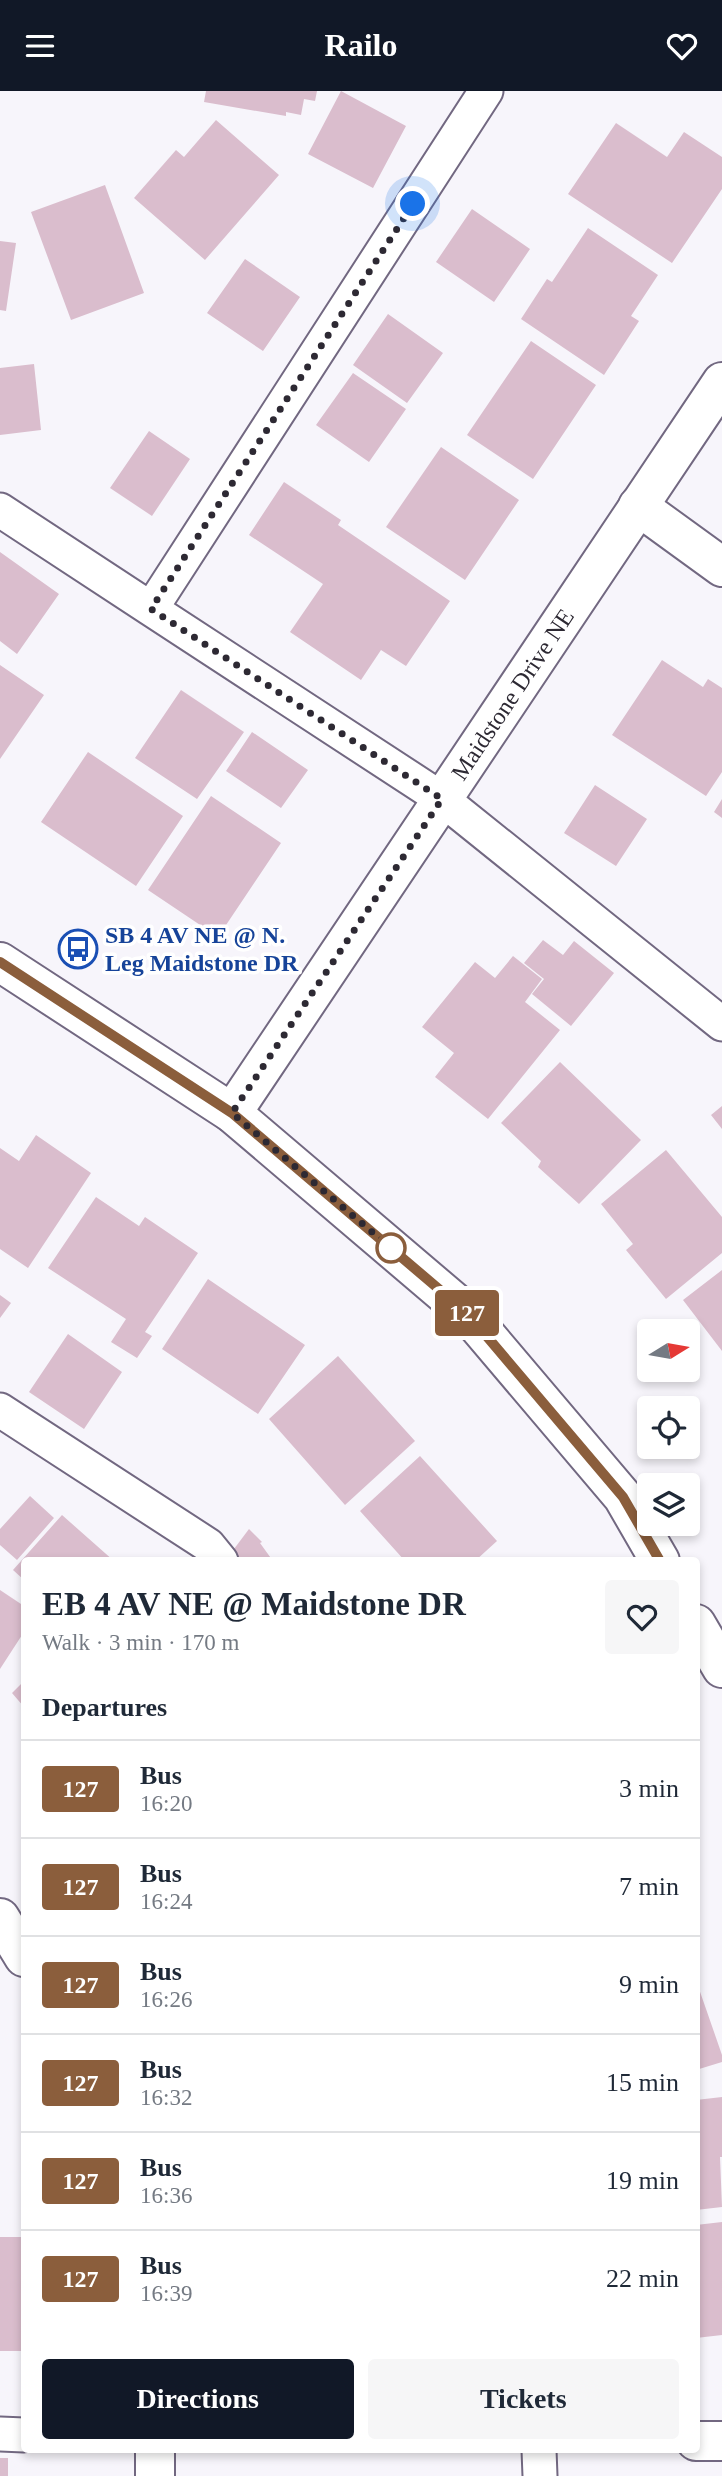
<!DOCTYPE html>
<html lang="en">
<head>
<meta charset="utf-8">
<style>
	body { margin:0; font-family:"Times New Roman",serif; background:#f6f6f7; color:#1f2937; height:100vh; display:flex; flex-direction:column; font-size:26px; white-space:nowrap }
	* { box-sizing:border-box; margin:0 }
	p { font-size:23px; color:#747a83 }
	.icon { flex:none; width:38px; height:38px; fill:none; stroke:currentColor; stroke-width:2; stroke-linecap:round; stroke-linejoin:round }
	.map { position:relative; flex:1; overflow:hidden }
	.panel { position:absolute; left:21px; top:1466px; width:679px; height:896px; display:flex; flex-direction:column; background:#fff; border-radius:7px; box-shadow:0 4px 10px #0003 }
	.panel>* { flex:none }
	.badge { padding:0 14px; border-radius:5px; font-size:24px; line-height:46px }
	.needle { width:46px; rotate:79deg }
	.fabs { position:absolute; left:637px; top:1228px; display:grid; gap:14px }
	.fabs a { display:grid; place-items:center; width:63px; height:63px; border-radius:7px; background:#fff; box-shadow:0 4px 10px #0003; font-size:35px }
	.you { position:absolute; width:35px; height:35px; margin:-18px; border:5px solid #fff; border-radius:50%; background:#1a73e8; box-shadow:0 0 0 10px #1a73e833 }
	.map>.badge { position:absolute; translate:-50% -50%; box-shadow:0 0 0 4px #fff }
	h2 { padding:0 21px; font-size:26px; line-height:63px }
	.round { display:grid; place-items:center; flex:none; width:74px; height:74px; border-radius:7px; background:#f6f6f7 }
	.overview { display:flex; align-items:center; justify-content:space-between; height:119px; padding:0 21px }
	h1 { font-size:33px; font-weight:700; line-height:52px }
	.cta { display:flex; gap:14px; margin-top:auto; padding:14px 21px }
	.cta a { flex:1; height:80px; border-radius:7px; background:#111827; color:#fff; font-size:28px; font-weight:700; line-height:80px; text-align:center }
	.cta a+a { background:#f6f6f7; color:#1f2937 }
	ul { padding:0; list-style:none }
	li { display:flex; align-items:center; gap:21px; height:98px; padding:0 21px; border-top:2px solid #e0e1e3 }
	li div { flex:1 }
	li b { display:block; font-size:26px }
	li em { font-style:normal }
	li .badge { min-width:77px; font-weight:700; text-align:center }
	header { display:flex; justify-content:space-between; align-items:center; height:91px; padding:0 21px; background:#111827; color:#fff; font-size:32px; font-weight:700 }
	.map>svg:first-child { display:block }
	.building { fill:#dabdcd }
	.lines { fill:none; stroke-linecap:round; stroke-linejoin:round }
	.lane-casing { stroke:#726881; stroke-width:37 }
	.street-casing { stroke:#726881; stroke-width:42 }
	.lane { stroke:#fff; stroke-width:33 }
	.street { stroke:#fff; stroke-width:38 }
	.line-casing { stroke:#fff; stroke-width:16 }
	.line { stroke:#8b5e3c; stroke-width:10 }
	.walk { stroke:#2d2933; stroke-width:7; stroke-dasharray:0 12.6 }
	.stop-dot { fill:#fff; stroke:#8b5e3c; stroke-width:3.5 }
	.labels { text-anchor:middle; stroke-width:7; stroke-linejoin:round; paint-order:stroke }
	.street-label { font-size:24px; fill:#2d2933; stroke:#fff }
	.transit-label { font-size:24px; font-weight:bold; fill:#164399; stroke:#fff; text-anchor:start }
</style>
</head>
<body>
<header><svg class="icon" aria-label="menu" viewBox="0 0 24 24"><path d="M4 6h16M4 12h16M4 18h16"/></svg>Railo<svg class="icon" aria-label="heart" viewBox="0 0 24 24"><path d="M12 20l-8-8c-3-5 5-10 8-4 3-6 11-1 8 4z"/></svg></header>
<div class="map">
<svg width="722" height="2385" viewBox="0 0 722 2385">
	<rect width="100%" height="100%" fill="#f7f5fb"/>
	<path class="building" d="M206 0H317L315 10 304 8 301 24 286 21V25L204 11Z
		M341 0 406 35 373 97 308 63Z
		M216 29 279 84 205 169 134 107 176 59 184 66Z
		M616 32 667 66 684 41 722 66V98L672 172 568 103Z
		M105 94 144 202 71 229 31 121Z
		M472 118 530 158 494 211 436 171Z
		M588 137 658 184 631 225 639 230 604 284 521 228 547 188 552 191Z
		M0 150 16 152 6 220 0 219Z
		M245 168 300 206 263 260 207 222Z
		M388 223 443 262 407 312 353 274Z
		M531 250 596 294 533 388 467 344Z
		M34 273 41 339 0 344V277Z
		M353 282 406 318 369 371 316 334Z
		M149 340 190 368 152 425 110 397Z
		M441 356 519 409 465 489 386 436Z
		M284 391 341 429 338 434 450 510 406 575 381 559 361 589 290 541 323 493 249 444Z
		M0 461 59 503 17 563 0 550Z
		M662 569 703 596 708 588 722 597V681L706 705 612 644Z
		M0 574 44 604 0 668Z
		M181 599 244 641 197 708 135 667Z
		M252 641 308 679 281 717 226 680Z
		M88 661 183 725 136 795 41 731Z
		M595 694 647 728 616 775 564 742Z
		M211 705 281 752 218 846 148 799Z
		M722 708V727L714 721Z
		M543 849 563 864 574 850 614 882 571 935 532 903 544 888 524 872Z
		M513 865 542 888 525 911 560 939 488 1028 435 986 454 962 422 936 475 871 495 887Z
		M560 971 641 1049 579 1113 538 1076 541 1070 501 1032Z
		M722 1015V1038L711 1024Z
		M36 1044 91 1082 28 1177 0 1158V1057L19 1070Z
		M666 1059 722 1126V1162L666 1208 626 1159 633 1153 601 1113Z
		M96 1106 139 1135 145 1126 198 1162 145 1241 152 1245 137 1267 111 1251 126 1228 48 1177Z
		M722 1179V1260L683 1209Z
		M208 1188 305 1254 258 1323 162 1258Z
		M0 1204 11 1212 0 1227Z
		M68 1243 122 1281 84 1338 29 1301Z
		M338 1265 415 1350 345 1414 269 1328Z
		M420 1365 497 1450 475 1470H405L360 1420Z
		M30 1405 54 1427 17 1469 0 1454V1438Z
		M62 1424 114 1470H24V1489L13 1479Z
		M249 1438 262 1451 260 1452 273 1470H238L231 1462Z
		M0 1499 24 1515V1541L0 1578Z
		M24 1590V1616L12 1602Z
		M697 1892 722 1964V1971L696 1979Z
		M722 2006V2066H720L722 2116 696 2119V2009Z
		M722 2131V2244L696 2247V2134Z
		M0 2146H24V2260H0Z
		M0 2367H8V2385H0Z"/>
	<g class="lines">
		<defs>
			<path id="lane" d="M0 419 151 518 486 0
				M151 518 442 708 722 933
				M0 1319 208 1454 221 1470
				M0 2343 24 2344
				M539 2359 540 2385"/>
			<g id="street">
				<path d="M638 415 722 476"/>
				<path d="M0 871 232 1022 467 1222 623 1406 660 1470"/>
				<path id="s1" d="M232 1022 722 291"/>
				<path d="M696 1533 722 1577"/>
				<path d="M0 1827 24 1866"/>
				<path d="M696 2350H722"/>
				<path d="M155 2359V2385"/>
			</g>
		</defs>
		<use href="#lane" class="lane-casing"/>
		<use href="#street" class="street-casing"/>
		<use href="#lane" class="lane"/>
		<use href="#street" class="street"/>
	</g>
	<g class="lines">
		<defs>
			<path id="line" d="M0 871 232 1022 467 1222 623 1406 660 1470"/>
		</defs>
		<use href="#line" class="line-casing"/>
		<use href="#line" class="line"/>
		<path class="walk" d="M391 1157 232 1022 442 708 151 518 413 113"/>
	</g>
	<defs>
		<symbol id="bus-ring" viewBox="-11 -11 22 22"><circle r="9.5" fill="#fff" stroke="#1a4fb4" stroke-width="1.5"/><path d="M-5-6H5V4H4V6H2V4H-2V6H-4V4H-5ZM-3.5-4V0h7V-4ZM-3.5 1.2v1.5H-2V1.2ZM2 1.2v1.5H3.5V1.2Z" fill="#1a4fb4"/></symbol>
	</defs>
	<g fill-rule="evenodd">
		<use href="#bus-ring" x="56" y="836" width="44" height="44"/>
	</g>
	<circle class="stop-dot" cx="391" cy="1157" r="14"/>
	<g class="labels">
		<g class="street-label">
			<text dy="8" stroke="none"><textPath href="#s1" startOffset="504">Maidstone Drive NE</textPath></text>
		</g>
		<g class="transit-label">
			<text x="105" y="852">SB 4 AV NE @ N.<tspan x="105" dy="28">Leg Maidstone DR</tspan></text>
		</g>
	</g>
</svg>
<div class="fabs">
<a><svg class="needle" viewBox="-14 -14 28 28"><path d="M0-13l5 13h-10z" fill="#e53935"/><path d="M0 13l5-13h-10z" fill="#747a83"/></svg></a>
<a><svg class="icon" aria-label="locate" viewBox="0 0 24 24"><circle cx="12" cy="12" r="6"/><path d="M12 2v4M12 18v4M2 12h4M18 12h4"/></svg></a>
<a><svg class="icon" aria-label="layers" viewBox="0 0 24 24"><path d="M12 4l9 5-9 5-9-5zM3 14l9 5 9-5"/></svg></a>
</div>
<div class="you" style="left:413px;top:113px"></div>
<b class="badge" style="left:467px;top:1222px;background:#8b5e3c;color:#fff">127</b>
<section class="panel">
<div class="overview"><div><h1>EB 4 AV NE @ Maidstone DR</h1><p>Walk · 3 min · 170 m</p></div><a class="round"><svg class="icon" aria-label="heart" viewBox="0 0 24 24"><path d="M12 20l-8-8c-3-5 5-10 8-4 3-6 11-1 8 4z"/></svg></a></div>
<h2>Departures</h2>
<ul>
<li><span class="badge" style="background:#8b5e3c;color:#fff">127</span><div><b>Bus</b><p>16:20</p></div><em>3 min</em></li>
<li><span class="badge" style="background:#8b5e3c;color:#fff">127</span><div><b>Bus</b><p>16:24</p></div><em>7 min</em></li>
<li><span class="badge" style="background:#8b5e3c;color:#fff">127</span><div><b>Bus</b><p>16:26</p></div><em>9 min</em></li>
<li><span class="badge" style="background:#8b5e3c;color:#fff">127</span><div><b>Bus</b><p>16:32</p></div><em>15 min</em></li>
<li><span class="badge" style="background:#8b5e3c;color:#fff">127</span><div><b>Bus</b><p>16:36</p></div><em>19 min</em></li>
<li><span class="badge" style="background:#8b5e3c;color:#fff">127</span><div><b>Bus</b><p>16:39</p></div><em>22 min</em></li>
</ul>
<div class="cta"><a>Directions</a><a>Tickets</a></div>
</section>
</div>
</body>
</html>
